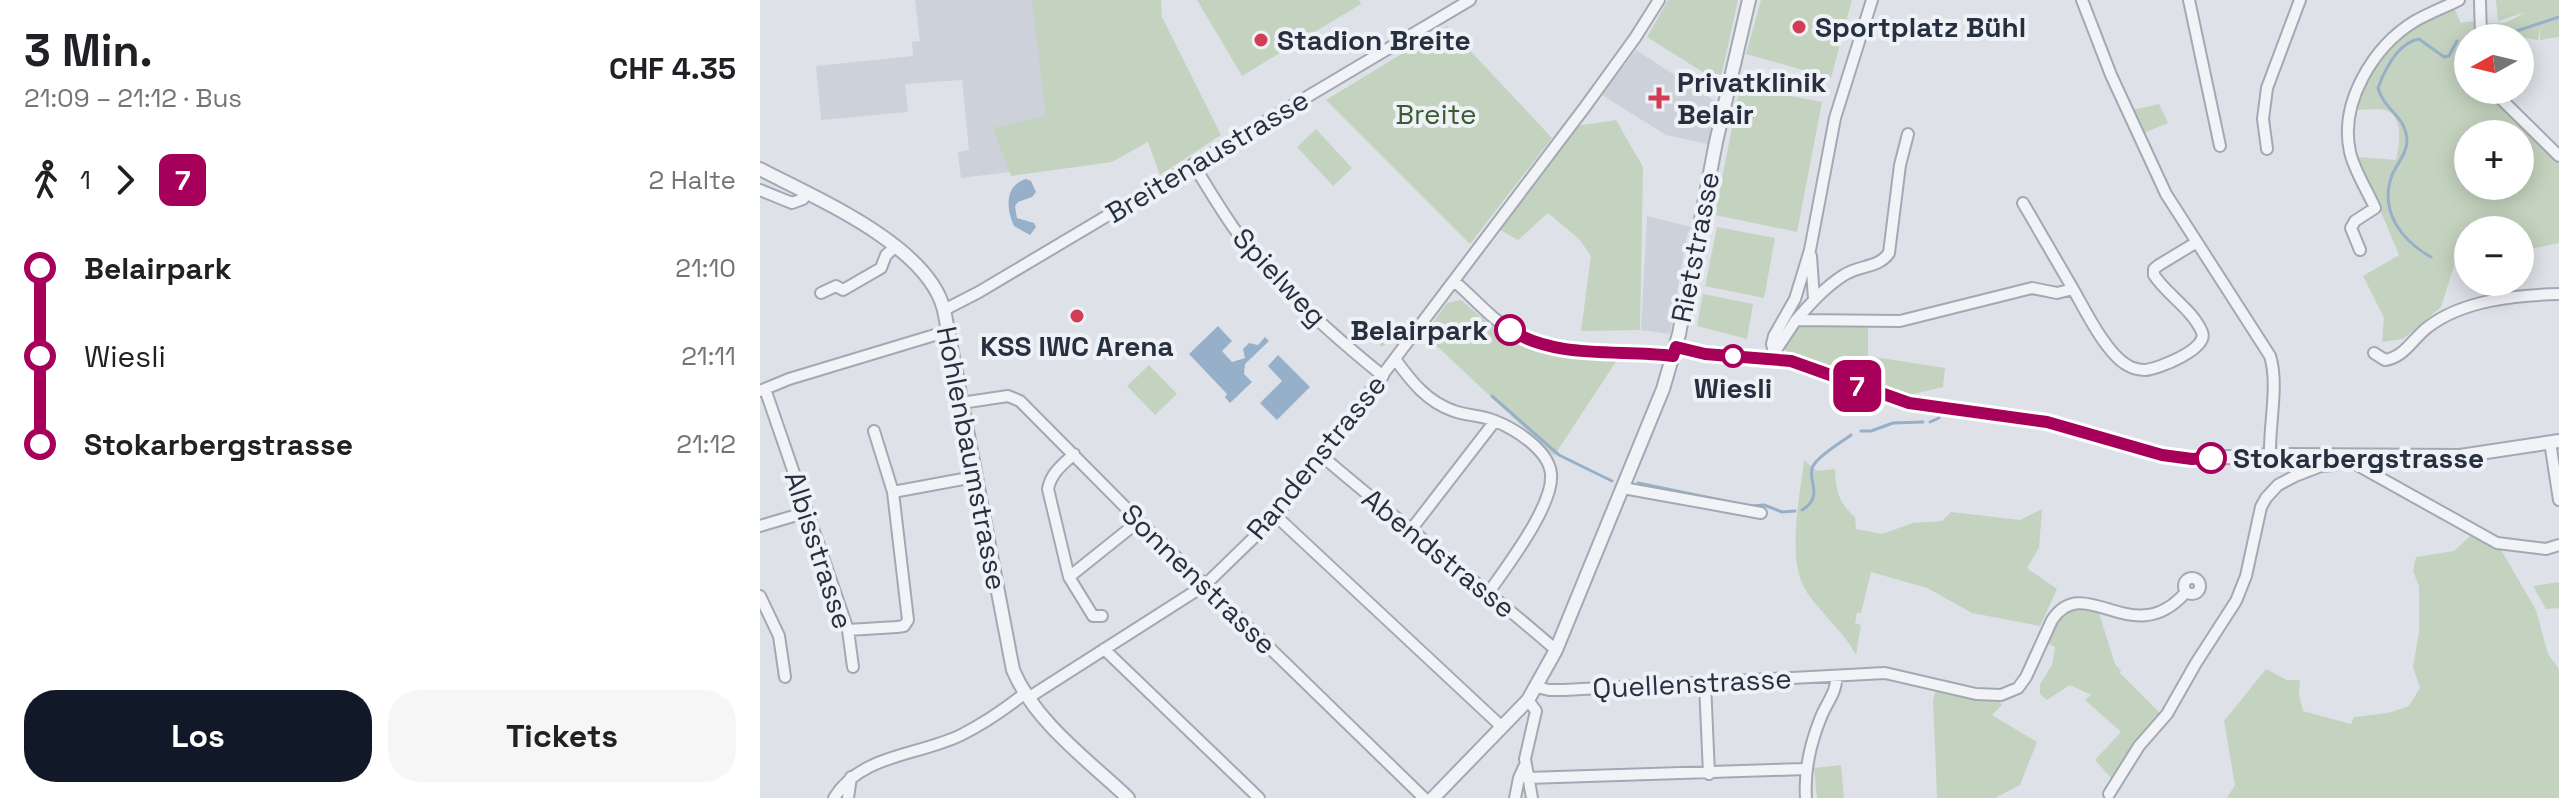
<!DOCTYPE html>
<html lang="de">
<head>
<meta charset="utf-8">
<style>
	body { margin:0; font-family:"Space Grotesk",sans-serif; background:#f6f6f6; color:#202124; height:100vh; display:flex; flex-direction:column; font-size:30px; white-space:nowrap }
	* { box-sizing:border-box; margin:0 }
	p { font-size:26px; color:#757577 }
	.icon { flex:none; width:44px; height:44px; fill:none; stroke:currentColor; stroke-width:2; stroke-linecap:round; stroke-linejoin:round }
	.map { position:relative; flex:1; overflow:hidden }
	.sheet { display:flex; flex-direction:column; background:#fff; width:760px }
	.sheet>* { flex:none }
	.badge { padding:0 16px; border-radius:12px; font-size:28px; line-height:52px }
	.needle { width:52px; rotate:262deg }
	.fabs { position:absolute; left:1694px; top:24px; display:grid; gap:16px }
	.fabs a { display:grid; place-items:center; width:80px; height:80px; border-radius:50%; background:#fff; box-shadow:0 4px 20px #0003; font-size:40px }
	.map>.badge { position:absolute; translate:-50% -50%; box-shadow:0 0 0 4px #fff }
	.legs { display:flex; align-items:center; gap:12px; height:88px; padding:0 24px; font-size:26px }
	.legs p { margin-inline-start:auto }
	.headline { display:flex; align-items:center; justify-content:space-between; height:136px; padding:0 24px }
	h1 { font-size:44px; font-weight:600; line-height:60px }
	.action { display:flex; gap:16px; margin-top:auto; padding:16px 24px }
	.action a { flex:1; height:92px; border-radius:32px; background:#111827; color:#fff; font-size:32px; font-weight:600; line-height:92px; text-align:center }
	.action a+a { background:#f6f6f6; color:#202124 }
	ul { padding:0 24px; list-style:none }
	li { display:flex; align-items:center; gap:28px; height:88px; font-size:30px }
	li i { display:grid; place-items:center; width:12px; height:100%; margin:0 10px; background:currentColor }
	li i::after { content:''; width:20px; height:20px; margin:-10px; border:6px solid; border-radius:50%; background:#fff }
	li p { margin-inline-start:auto }
	li:first-child i { background:linear-gradient(#0000 50%,currentColor 0) }
	li:last-child i { background:linear-gradient(currentColor 50%,#0000 0) }
	main { display:flex; flex:1; min-height:0 }
	.map>svg:first-child { display:block }
	.built { fill:#ccd1da }
	.green { fill:#c4d3bf; fill-rule:evenodd }
	.water { fill:#97b0ca }
	.lines { fill:none; stroke-linecap:round; stroke-linejoin:round }
	.stream { stroke:#97b0ca; stroke-width:3 }
	.minor-casing { stroke:#a3a9b2; stroke-width:14 }
	.tertiary-casing { stroke:#a3a9b2; stroke-width:16 }
	.minor { stroke:#f1f3f7; stroke-width:10 }
	.tertiary { stroke:#f1f3f7; stroke-width:12 }
	.line-1-casing { stroke:#fff; stroke-width:18 }
	.line-1 { stroke:#a6005a; stroke-width:12 }
	.poi-dot { fill:#d33d53; stroke:#eef1f6; stroke-width:3 }
	.stop-1-dot { fill:#fff; stroke:#a6005a; stroke-width:4 }
	.labels { text-anchor:middle; stroke-width:8; stroke-linejoin:round; paint-order:stroke }
	.poi-label { font-size:28px; font-weight:bold; fill:#273040; stroke:#eef1f6; text-anchor:start }
	.park-label { font-size:28px; fill:#3b5c33; stroke:#eef1f6 }
	.street-label { font-size:28px; fill:#273040; stroke:#eef1f6 }
	.stop-label { font-size:28px; font-weight:bold; fill:#273040; stroke:#eef1f6; text-anchor:end }
</style>
</head>
<body>
<main>
<section class="sheet">
<div class="headline"><div><h1>3 Min.</h1><p>21:09 – 21:12 · Bus</p></div><b>CHF 4.35</b></div>
<div class="legs"><svg class="icon" aria-label="walk" viewBox="0 0 24 24"><circle cx="13" cy="4" r="2"/><path d="M13 8l-2 6 4 7M11 14l-3 7M7 12l3-4h3l4 4"/></svg>1<svg class="icon" aria-label="forward" viewBox="0 0 24 24"><path d="M9 5l7 7-7 7"/></svg><b class="badge" style="background:#a6005a;color:#fff">7</b><p>2 Halte</p></div>
<ul>
<li><i style="color:#a6005a"></i><b>Belairpark</b><p>21:10</p></li>
<li><i style="color:#a6005a"></i><span>Wiesli</span><p>21:11</p></li>
<li><i style="color:#a6005a"></i><b>Stokarbergstrasse</b><p>21:12</p></li>
</ul>
<div class="action"><a>Los</a><a>Tickets</a></div>
</section>
<div class="map">
<svg width="1799" height="798" viewBox="0 0 1799 798">
	<rect width="100%" height="100%" fill="#dee2e8"/>
	<path class="built" d="M155 0H297L313 129 267 170 201 178 198 152 209 150 202 80 145 84 148 112 61 120 56 66 153 56 152 42 160 41Z
		M876 50 956 102 948 144 906 135 842 95Z
		M887 216 931 227 927 235 910 334 881 330Z"/>
	<path class="green" d="M272 0H401L402 17 461 135 400 175 388 142 352 162 251 176 233 128 286 116Z
		M437 0H599L601 4 482 76Z
		M908 0H978L962 73 958 77 952 78 887 37Z
		M1001 0H1092L1071 78 986 54Z
		M1736 0H1799V37L1780 40V26L1778 40 1750 35 1742 38H1708V90H1726L1799 162V243L1760 251V230H1708V261L1695 263 1681 307 1643 339 1622 342 1624 318 1603 276 1639 255 1598 157 1636 160C1639 147 1644 119 1628 111 1620 107 1605 110 1595 110 1614 49 1637 33 1694 8L1701 23C1718 19 1726 24 1741 23 1750 22 1758 16 1766 12L1738 21ZM1708 134H1760V186H1708Z
		M687 26 792 138 710 244 566 100Z
		M980 86 1062 102 1037 232 955 215Z
		M1399 104 1408 123 1383 133 1372 110Z
		M856 120 883 167 880 330 821 331 831 256 819 239 788 213 758 240 735 227 809 127Z
		M556 129 592 168 573 186 537 147Z
		M957 227 1015 238 1004 298 945 286Z
		M943 294 993 304 987 339 937 326Z
		M701 300 755 346 760 341 783 348 859 357 794 456 664 334 687 303Z
		M627 320 638 334 622 347 610 333Z
		M1085 323 1108 325V356L1185 368 1183 387 1145 396 1027 354 1024 345 1038 326Z
		M389 365 417 394 395 415 367 386Z
		M1044 460 1057 471 1075 469C1076 491 1078 502 1095 517L1096 529 1122 534 1153 523 1182 521 1191 512 1260 520 1282 509 1279 548 1267 568 1297 589 1280 626 1212 613 1167 588 1111 572 1101 613H1097L1095 623 1101 625 1096 655C1084 632 1064 617 1048 594 1025 562 1040 498 1044 460Z
		M1711 535 1737 543 1776 610 1788 654 1799 669V798H1467L1475 785 1464 721 1506 669 1527 680H1540L1539 694 1543 711 1591 724 1594 717 1628 713 1649 706 1660 688 1653 667 1659 632V586L1653 571 1656 557 1694 551Z
		M1799 582V608L1786 609 1773 586Z
		M1323 607 1338 610 1355 664 1361 671 1360 673 1402 715 1353 780 1335 760 1361 732 1325 700 1331 695 1310 685 1287 700 1280 694V684L1292 665 1295 647 1287 643C1296 620 1297 612 1323 607Z
		M1176 689 1225 700 1238 699 1242 705 1232 715 1277 742 1260 785 1235 798H1177L1173 700Z
		M1081 765 1084 798H1057L1054 768Z"/>
	<path class="water" d="M266 179 271 181 276 192 272 197 258 202 255 206 257 218 274 223 276 227 270 235 254 226C247 211 243 186 266 179Z
		M458 326 472 341 462 351 472 362 485 358 483 349 489 343 498 345 505 337 509 341 485 364 484 374 492 382 470 403 465 397 467 394 429 354Z
		M518 355 550 387 517 420 500 403 522 381 508 366Z"/>
	<g class="lines">
		<path class="stream" d="M1738 37 1799 17
			M1671 257C1641 240 1619 211 1632 175 1637 164 1647 153 1647 141 1646 115 1625 112 1618 88 1625 69 1638 43 1659 39L1684 57 1689 56 1697 41
			M732 396 799 455 852 481
			M1170 422 1179 418
			M1101 431H1111L1133 423 1163 422
			M878 483 980 504
			M991 506 1004 505 1022 512 1035 511
			M1042 510C1067 495 1043 477 1055 463 1064 452 1080 443 1091 435"/>
		<defs>
			<path id="minor" d="M1322 0 1351 75 1406 194 1510 356C1519 384 1509 424 1510 455
				M1429 0 1460 146
				M1720 0 1721 38
				M1732 90 1799 156
				M1507 149 1503 119 1507 88 1540 0
				M433 164C446 185 459 207 473 227 512 282 571 334 623 376
				M0 190 32 203 43 199 47 194
				M1263 203 1313 289
				M1600 250 1591 228 1595 221 1615 208C1607 190 1594 170 1590 152 1579 102 1614 46 1655 21 1669 13 1685 7 1699 0
				M1051 256 1054 299
				M694 281C714 298 732 320 755 333 802 360 862 350 913 356
				M61 293 76 286 83 290 121 268 126 255 135 247
				M184 310 219 292 710 0
				M1036 320C1051 303 1065 287 1084 275 1099 265 1119 268 1129 253L1140 165 1148 134
				M1014 353 1036 320 1140 321 1272 288 1297 293 1313 289C1325 310 1346 353 1367 365 1372 368 1378 370 1385 370 1398 369 1449 349 1442 332 1432 309 1407 295 1394 275V269L1399 265 1437 242
				M1014 353 1012 344 1014 336 1035 299 1050 250 1075 118 1112 0
				M1614 353 1625 360C1645 357 1653 338 1668 327 1703 300 1757 295 1799 294
				M635 359C651 381 667 402 694 411 707 416 722 415 735 421 755 429 789 450 791 474 794 505 747 566 729 592
				M5 389 88 630 93 667
				M0 391 29 379 188 331
				M201 403 248 396 260 401 379 521 664 798
				M1790 442 1799 500
				M314 454C302 465 291 473 288 489L309 577 333 616H342
				M562 456C639 522 719 583 796 650
				M863 488 1001 513
				M133 492 214 477
				M516 516 742 727
				M0 526 47 512
				M650 531 735 421
				M309 577 379 521
				M1424 586a8 8 0 1 1 16 0a8 8 0 1 1-16 0Z
				M0 596 19 636 25 677
				M88 630 137 627 144 626 148 620 133 492 114 431
				M344 649 499 798
				M945 683 949 774
				M777 687 789 690H804L1125 673 1216 694 1241 695 1258 688 1266 677 1292 620C1325 570 1373 653 1426 592
				M268 698 445 585 516 516 825 107 875 38 899 0
				M768 700 776 711 765 759 772 798
				M767 778 1045 769
				M1349 794 1379 746 1407 714 1436 663 1476 601 1486 576 1501 507 1506 498 1518 485 1535 476 1561 466 1574 465 1581 456 1737 543 1786 549 1799 545
				M74 798C101 754 158 756 201 735 223 724 245 709 264 694
				M88 798 91 777
				M755 798 759 778 764 767
				M1046 798C1044 769 1050 744 1061 717 1066 704 1078 690 1076 676"/>
			<path id="tertiary" d="M0 169C55 198 168 245 184 310L253 670C275 722 328 760 368 798
				M916 347 945 354 1031 361 1149 403 1287 422 1402 455 1432 459 1510 455 1700 456 1799 441
				M673 798 768 700 796 650 903 389 919 334 956 142 989 0"/>
		</defs>
		<use href="#minor" class="minor-casing"/>
		<use href="#tertiary" class="tertiary-casing"/>
		<use href="#minor" class="minor"/>
		<use href="#tertiary" class="tertiary"/>
	</g>
	<g class="lines">
		<defs>
			<path id="line-1" d="M750 330C798 360 860 349 913 356L916 347 945 354 1031 361 1149 403 1287 422 1402 455 1432 459 1451 458"/>
		</defs>
		<use href="#line-1" class="line-1-casing"/>
		<use href="#line-1" class="line-1"/>
	</g>
	<g class="poi-dot">
		<circle cx="1039" cy="27" r="8"/>
		<circle cx="501" cy="40" r="8"/>
		<path d="M895 86h8v8h8v8h-8v8h-8v-8h-8v-8h8z"/>
		<circle cx="317" cy="316" r="8"/>
	</g>
	<g class="stop-1-dot">
		<circle cx="750" cy="330" r="14"/>
		<circle cx="973" cy="356" r="10"/>
		<circle cx="1451" cy="458" r="14"/>
	</g>
	<g class="labels">
		<g class="poi-label">
			<text x="1055" y="37">Sportplatz Bühl</text>
			<text x="517" y="50">Stadion Breite</text>
			<text x="917" y="92">Privatklinik<tspan x="917" dy="32">Belair</tspan></text>
			<text x="317" y="356" text-anchor="middle">KSS IWC Arena</text>
		</g>
		<g class="park-label">
			<text x="676" y="124">Breite</text>
		</g>
		<g class="street-label">
			<text transform="translate(447 156) rotate(-31)" y="10">Breitenaustrasse</text>
			<text transform="translate(935 247) rotate(-79)" y="10">Rietstrasse</text>
			<text transform="translate(520 277) rotate(47)" y="10">Spielweg</text>
			<text transform="translate(556 457) rotate(-51)" y="10">Randenstrasse</text>
			<text transform="translate(212 458) rotate(79)" y="10">Hohlenbaumstrasse</text>
			<text transform="translate(59 550) rotate(72)" y="10">Albisstrasse</text>
			<text transform="translate(679 553) rotate(39)" y="10">Abendstrasse</text>
			<text transform="translate(439 579) rotate(44)" y="10">Sonnenstrasse</text>
			<text transform="translate(932 683) rotate(-3)" y="10">Quellenstrasse</text>
		</g>
		<g class="stop-label">
			<text x="728" y="340">Belairpark</text>
			<text x="973" y="398" text-anchor="middle">Wiesli</text>
			<text x="1473" y="468" text-anchor="start">Stokarbergstrasse</text>
		</g>
	</g>
</svg>
<div class="fabs">
<a><svg class="needle" viewBox="-14 -14 28 28"><path d="M0-13l5 13h-10z" fill="#e53935"/><path d="M0 13l5-13h-10z" fill="#757577"/></svg></a>
<a>+</a>
<a>−</a>
</div>
<b class="badge" style="left:1097px;top:386px;background:#a6005a;color:#fff">7</b>
</div>
</main>
</body>
</html>
